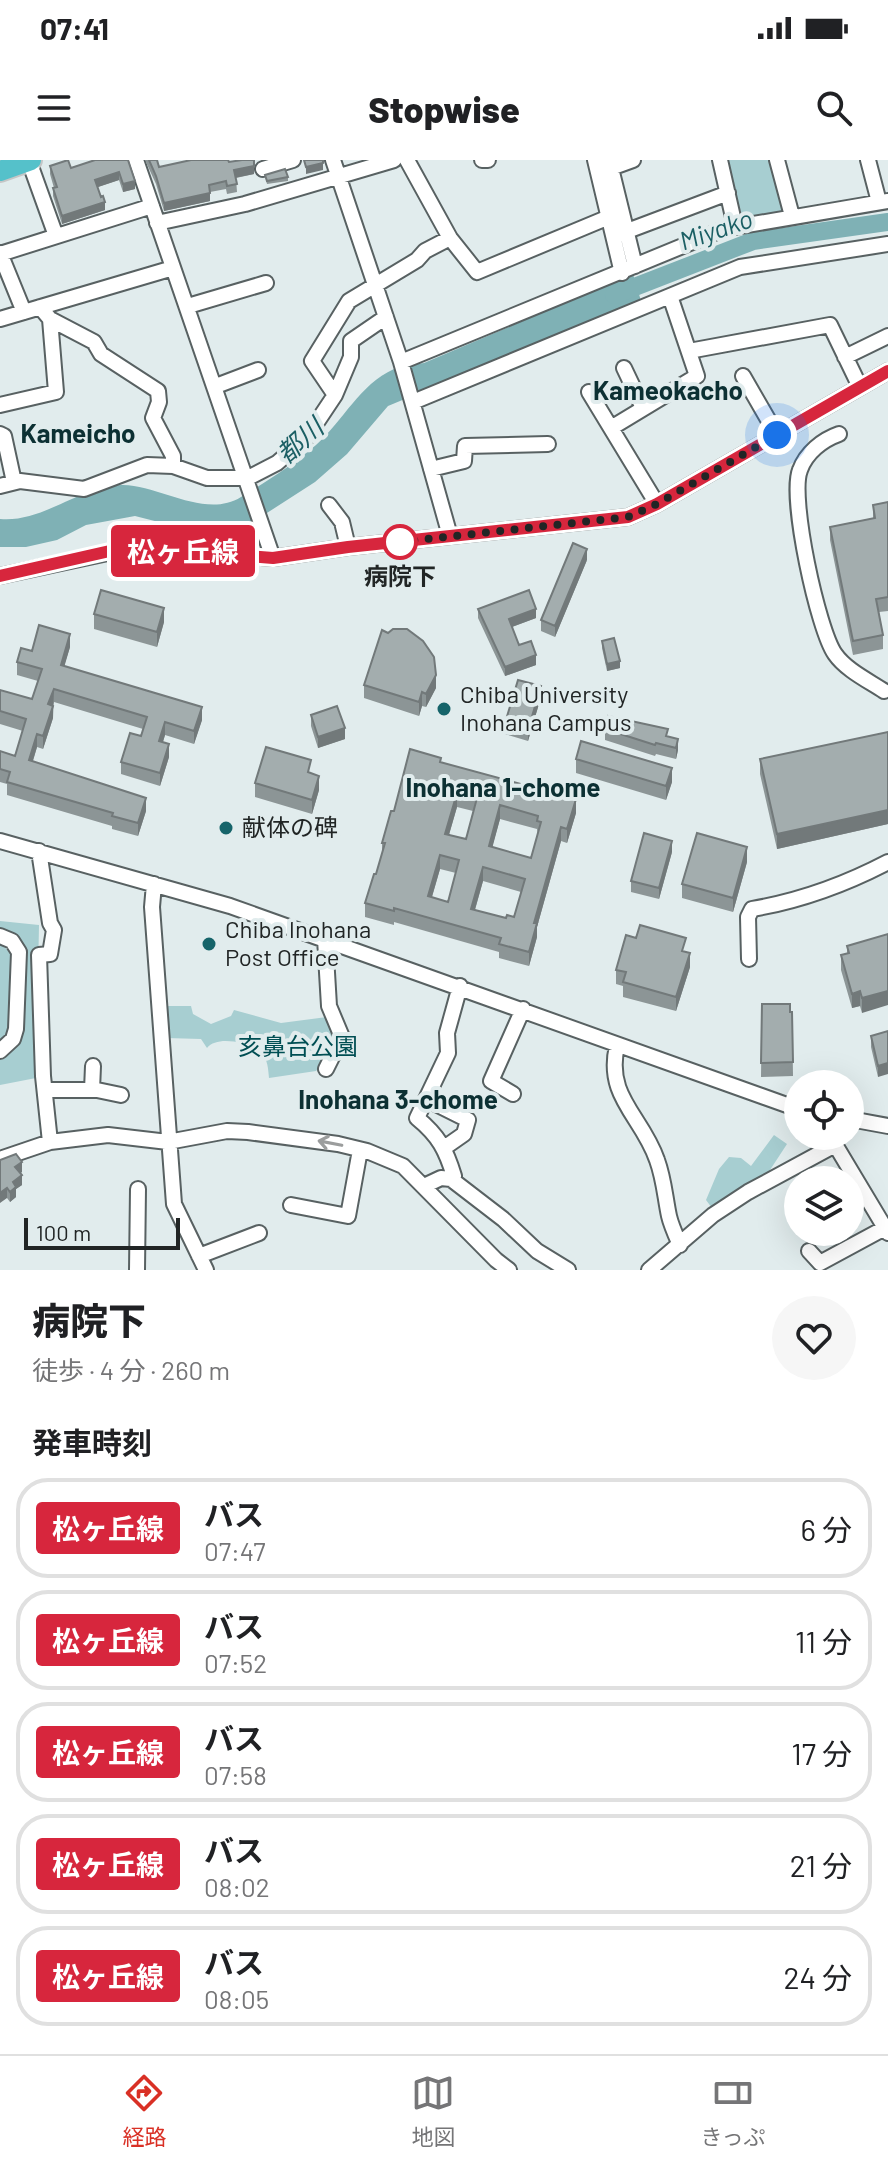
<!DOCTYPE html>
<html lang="ja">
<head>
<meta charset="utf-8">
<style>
	body { margin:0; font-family:Barlow,"Noto Sans JP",sans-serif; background:#f6f6f6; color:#202124; height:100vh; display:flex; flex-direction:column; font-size:30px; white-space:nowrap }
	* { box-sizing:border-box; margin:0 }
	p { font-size:26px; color:#757577 }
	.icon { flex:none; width:44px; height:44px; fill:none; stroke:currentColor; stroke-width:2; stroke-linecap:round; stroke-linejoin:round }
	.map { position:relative; height:1110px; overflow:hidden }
	.sheet { display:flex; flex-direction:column; background:#fff; flex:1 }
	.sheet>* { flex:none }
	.badge { padding:0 16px; border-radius:6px; font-size:28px; line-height:52px }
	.tools { position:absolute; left:784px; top:910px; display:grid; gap:16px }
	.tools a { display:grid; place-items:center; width:80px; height:80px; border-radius:50%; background:#fff; box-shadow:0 8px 32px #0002; font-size:40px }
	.scale { position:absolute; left:24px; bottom:20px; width:156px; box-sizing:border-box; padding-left:8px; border:4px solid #212525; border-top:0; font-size:22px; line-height:28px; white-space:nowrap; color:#212525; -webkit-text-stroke:6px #e1eced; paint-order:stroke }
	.you { position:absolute; width:40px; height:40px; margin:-20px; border:6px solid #fff; border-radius:50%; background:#1a73e8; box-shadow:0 0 0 12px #1a73e833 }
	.map>.badge { position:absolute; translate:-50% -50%; box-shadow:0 0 0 4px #fff }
	h2 { padding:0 32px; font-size:30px; line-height:72px }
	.round { display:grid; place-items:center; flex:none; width:84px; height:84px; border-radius:42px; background:#f6f6f6 }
	.headline { display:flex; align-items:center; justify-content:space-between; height:136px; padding:0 32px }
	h1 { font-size:38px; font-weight:800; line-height:60px }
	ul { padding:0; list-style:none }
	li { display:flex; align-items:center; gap:24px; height:100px; margin:0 16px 12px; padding:0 16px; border:4px solid #e0e0e0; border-radius:32px }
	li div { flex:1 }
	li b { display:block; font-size:30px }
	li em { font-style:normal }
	li .badge { min-width:88px; font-weight:700; text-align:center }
	.status { display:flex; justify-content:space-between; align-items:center; height:56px; padding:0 40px; background:#fff; direction:ltr }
	.status svg { height:22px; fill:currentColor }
	header { display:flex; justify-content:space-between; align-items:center; height:104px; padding:0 32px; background:#fff; font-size:36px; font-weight:800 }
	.tab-bar { display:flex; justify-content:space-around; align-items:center; height:112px; border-top:2px solid #e0e0e0; background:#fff; font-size:22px; color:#757577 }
	.tab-bar a { display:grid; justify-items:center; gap:4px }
	.tab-bar .active { color:#d93025 }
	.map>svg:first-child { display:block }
	.green { fill:#a7ced1 }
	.water { fill:#7fb1b5 }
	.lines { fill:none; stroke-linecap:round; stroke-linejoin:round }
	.river { stroke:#7fb1b5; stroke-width:18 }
	.minor-casing { stroke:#586162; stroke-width:18 }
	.highway-casing { stroke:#c5c6c6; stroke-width:24 }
	.minor { stroke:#fff; stroke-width:14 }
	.highway { stroke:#55c1ca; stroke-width:20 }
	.wall { fill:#8c9596; fill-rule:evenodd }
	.shaded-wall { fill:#72797a }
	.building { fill:#a3adae; stroke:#72797a; stroke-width:2; fill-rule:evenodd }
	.oneway { stroke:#9b9d9d }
	.line-casing { stroke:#fff; stroke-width:18 }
	.line { stroke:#d7263d; stroke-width:12 }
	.walk { stroke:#212525; stroke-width:8; stroke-dasharray:0 14.4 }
	.stop-dot { fill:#fff; stroke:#d7263d; stroke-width:4 }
	.poi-dot { fill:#16646a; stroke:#e1eced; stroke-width:3 }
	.labels { text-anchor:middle; stroke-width:8; stroke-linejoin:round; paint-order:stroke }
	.stop-label { font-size:24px; font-weight:bold; fill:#212525; stroke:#e1eced }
	.poi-label { font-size:24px; fill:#212525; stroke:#e1eced; text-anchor:start }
	.park-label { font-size:24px; fill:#004e53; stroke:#e1eced }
	.water-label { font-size:26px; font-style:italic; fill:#1b5f64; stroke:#e1eced }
	.neighbourhood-label { font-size:26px; font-weight:bold; fill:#0c3033; stroke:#e1eced }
</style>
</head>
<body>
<div class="status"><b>07:41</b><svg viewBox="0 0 49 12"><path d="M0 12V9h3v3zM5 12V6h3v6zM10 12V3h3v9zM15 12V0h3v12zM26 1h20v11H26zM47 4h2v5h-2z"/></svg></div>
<header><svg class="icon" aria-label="menu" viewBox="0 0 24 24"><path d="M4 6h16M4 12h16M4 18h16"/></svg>Stopwise<svg class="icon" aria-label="search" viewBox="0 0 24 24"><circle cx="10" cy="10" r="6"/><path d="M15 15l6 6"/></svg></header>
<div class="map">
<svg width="888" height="1110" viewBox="0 0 888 1110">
	<rect width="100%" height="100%" fill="#e1eced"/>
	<path class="green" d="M725 0H773L784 51 743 60 738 57Z
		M0 761 39 765 36 918 0 925V896L19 885 25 798 0 773Z
		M0 783 13 795 8 872 0 881Z
		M163 846H191L193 854 211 864 231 856 234 850 281 863 327 857 336 878 325 900 316 911 269 918C268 909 268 899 261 893 249 882 217 875 207 888L201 879 166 878Z
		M774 975 787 984 770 1010 771 1019 715 1052 706 1040 719 1009 729 997 741 998 751 1006Z"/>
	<path class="water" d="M633 114 641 141 388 246 347 294 315 322 239 371 221 374 198 372 135 356 86 365 57 380 26 387H0V359C44 363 82 324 123 325 161 326 206 359 241 337 266 322 294 304 316 285 344 260 359 225 394 209 403 205 415 204 424 203Z"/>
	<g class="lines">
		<path class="river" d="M614 135 753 81 888 62"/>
		<defs>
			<path id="minor" d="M136 0 273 398
				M333 0 401 202 450 376
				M407 0 450 78 477 112 609 57
				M482 0H488
				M595 0 622 113
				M609 0 635 106
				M720 0 735 66
				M777 0 792 56
				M868 0 879 42
				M29 1 56 76
				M611 8 633 0
				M263 9 293 0
				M157 63 245 44 394 0
				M614 76 728 33
				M0 93 24 152
				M0 94 152 46
				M188 146 266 123
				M40 147 50 159 94 182 101 194 158 231 159 242 153 258 173 296V306
				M0 159 173 108
				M689 191 830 165 860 227
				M845 197 888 176
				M401 202 724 69 888 41
				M624 208 643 248
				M743 216 777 275
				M216 226 258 210
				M589 232 657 344
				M335 235 312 201 349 141 417 100 425 91 450 78
				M413 242 740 107 888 84
				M0 245 56 232 50 159
				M611 268 697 216 670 136
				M0 274 4 276 14 322
				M839 274C822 280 806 293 800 310 789 337 818 470 835 494 846 510 869 521 884 531
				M431 309 464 301 465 286 548 284
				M0 326 20 321 84 329 147 305 173 306 207 318H248L277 303 307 277 335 235 351 197V181L386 157
				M329 345 342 362 348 387
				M0 416 136 387 273 398 348 387 628 357 657 344 888 211
				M0 681 230 746 798 949
				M39 691 50 763 54 770 50 794 39 795 43 916 50 982
				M154 724 152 747 174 1044 206 1110
				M0 776 12 781 19 792 16 869 13 879 0 891
				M325 779 329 846 342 877 326 909
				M749 799 748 757 752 749C799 741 846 724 888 702
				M617 886C605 937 642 956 657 1000 664 1019 665 1037 669 1056 671 1065 676 1076 680 1085
				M45 930H97L121 935
				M92 930 93 906
				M513 934 491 921 523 849
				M426 939 468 960 464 974 444 988
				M850 959 888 966
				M830 976 888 1073
				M0 999 50 982 108 975 168 982 227 971 248 972 338 984 367 991 403 1006 496 1100 509 1110
				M451 1019 454 1016C446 990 439 976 417 958L448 893 447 873 460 826
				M424 1026 441 1018 451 1019 503 1059 537 1091 568 1110
				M291 1045 348 1056 360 990
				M809 1091 820 1103 885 1068
				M199 1096 259 1073
				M137 1110 138 1029
				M649 1110 713 1055 748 1032 835 985"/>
			<path id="highway" d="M0 11 31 0"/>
		</defs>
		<use href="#minor" class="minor-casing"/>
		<use href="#highway" class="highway-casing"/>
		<use href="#minor" class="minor"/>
		<use href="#highway" class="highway"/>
	</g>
	<path class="wall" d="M128 0 135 29 123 32 119 20 98 27 105 50 62 64 53 36V28H54L50 14V6L71 8Z
		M145 0H157L159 7 229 2 254 14 236 18 237 32 227 34 226 29 210 32V41L164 51 156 24Z
		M265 15 288 17V21L267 24Z
		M888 342V451L879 452 883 475V489L853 495 830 380V367L873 358V345Z
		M587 400 555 477 541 471V460Z
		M478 449 536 458 512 467 519 485 536 505 505 516 478 458Z
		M94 454 164 462 157 487 94 469Z
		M602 481 620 508 607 511 602 488Z
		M70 487 64 506 202 560 194 584 165 575 163 582 169 597 160 626 121 614V602L141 576 143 569 54 542 53 546V558L43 589 37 587 33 601 146 651 138 676 112 669V666L7 635V624L0 622V591L15 596 23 571 0 564V530L32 539 38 521 17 515V502L32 491Z
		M364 525 436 528 426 547 422 546 419 556 364 538Z
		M541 537 528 581 505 574V563Z
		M311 555 345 579 318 588 311 566Z
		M605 569 668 576 678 590 676 599 656 594 655 596 605 580Z
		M888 572V664L777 689 760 614V599Z
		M576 599 672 622 666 640 576 613Z
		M441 603 576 653 567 683 561 681 537 767V777L529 806 499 798V792L394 762V765L365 757V743L376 714 382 693V683L394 651ZM457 647 473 651 466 679 449 675ZM500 659 537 669 538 675 531 698 492 687ZM440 709 456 713 448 742 432 737ZM483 721 521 732 514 757 506 758 475 750Z
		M311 613 319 630 312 654 255 637V623Z
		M672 692 659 739 631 732V721Z
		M747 702 733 752 682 738V724Z
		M888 774 862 853 860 846 852 848 841 810V795L847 794V786Z
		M686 792 690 807 676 851 623 837V826L616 824V810Z
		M762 844 792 852 793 916 761 917Z
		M888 871 878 917 871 887V876Z
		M0 1000 22 1012 20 1013 22 1025 16 1029V1037L10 1042 7 1038Z"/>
	<path class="shaded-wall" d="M323 3V10L306 14V7Z
		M254 6V14L234 18V10Z
		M119 12V20L95 28V20Z
		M135 21V29L123 32V24Z
		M210 33V41L164 51V43Z
		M105 42V50L62 64V56Z
		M587 389V400L555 477V466Z
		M164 448V462L157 487V472Z
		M536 449V458L509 468V459Z
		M70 474V487L61 518V505Z
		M536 495V505L505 516V507Z
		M620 501V508L607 511V504Z
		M436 515V528L426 547V534Z
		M541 526V537L528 581V570Z
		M54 529 53 558 43 589V576L48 544Z
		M422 532V546L419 556V542Z
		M202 547V560L194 584V571Z
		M165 562V575L159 594V581Z
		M345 568V579L318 588V577Z
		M37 574V587L29 613V600Z
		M678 579V590L676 599V588Z
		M169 584V597L160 626V613Z
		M672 608V622L666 640V626Z
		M319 616V630L312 654V640Z
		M457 633V647L445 688V674Z
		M146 638V651L138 676V663Z
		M576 639V653L567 683V669Z
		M500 645V659L489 700V686Z
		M888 650V664L777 689V674Z
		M561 667V681L537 767V777L529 806V792L534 763Z
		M672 681V692L659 739V728Z
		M747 687V702L733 752V738Z
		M440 695V709L428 750V736Z
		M483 707V721L471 763V749Z
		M690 793V807L676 851V837Z
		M860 831V846L852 848V834Z
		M888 831V845L862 853V838Z
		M888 903V914L878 917V906Z
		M22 1002V1012L15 1017V1007Z
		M22 1015V1025L16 1029V1037L10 1042V1032L13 1022Z
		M7 1028V1038L0 1043V1033Z"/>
	<path class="building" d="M68 0 71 8 95 0H128L135 21 123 24 119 12 95 20 101 37 103 36 105 42 62 56 53 28 57 27 50 6Z
		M149 0H157L159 7 191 0H228L229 2 242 0H254V6L234 10 237 24 227 26 226 21 209 25 210 33 164 43 156 16Z
		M304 0H323V3L306 7Z
		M285 9 288 17 267 21 265 15Z
		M888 342V437L876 439 883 475 853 481 830 367 875 358 873 345Z
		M573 383 587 389 555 466 541 460Z
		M101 430 164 448 157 472 94 454Z
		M529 430 536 449 509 459 519 485 531 481 536 495 505 507 478 449Z
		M39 465 70 474 61 505 202 547 194 571 165 562 159 581 169 584 160 613 121 602 130 573 141 576 147 557 54 529 48 544 53 546 43 576 37 574 29 600 146 638 138 663 112 656 113 653 7 622 10 612 0 609V591L15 596 26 559 0 551V530L32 539 42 509 17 502 21 488 32 491Z
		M393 469H407L423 481 434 497 436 515 426 534 422 532 419 542 364 525 382 470 388 473Z
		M614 478 620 501 607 504 602 481Z
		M518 520 541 526 528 570 505 563Z
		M337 546 345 568 318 577 311 555Z
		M608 556 668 569 666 576 678 579 676 588 656 583 655 585 605 569Z
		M888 572V650L777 674 760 599Z
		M581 581 672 608 666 626 576 599Z
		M266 587 311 600 308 612 319 616 312 640 255 623Z
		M410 589 441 598 440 602 576 639 567 669 561 667 534 763H537L529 792 499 784 501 778 394 748V751L365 743 374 714H376L385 683H382L391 651H394ZM457 633 477 638 466 679 445 674ZM500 645 538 656 537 661 541 662 531 698 489 686ZM440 695 459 700 448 742 428 736ZM483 707 525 719 514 757 507 755 506 758 471 749Z
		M644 673 672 681 659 728 631 721Z
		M697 673 747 687 733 738 682 724Z
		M640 765 686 778 682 791 690 793 676 837 623 822 626 812 616 810 626 775 636 778Z
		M888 774V831L862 838 860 831 852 834 841 795 849 793 847 786Z
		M762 844H790V852H792L793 902 761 903Z
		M888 871V903L878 906 871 876Z
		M16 994 22 1002 15 1007 22 1015 13 1022 16 1027 10 1032 7 1028 0 1033V1000Z"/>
	<defs><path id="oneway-shaft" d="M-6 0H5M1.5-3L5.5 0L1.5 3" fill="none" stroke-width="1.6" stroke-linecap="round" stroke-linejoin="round" transform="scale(2)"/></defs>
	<use class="oneway" href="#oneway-shaft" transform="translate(330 983) rotate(-169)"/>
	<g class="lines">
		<defs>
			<path id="line" d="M0 416 123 388 136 387 273 398 348 387 628 357 657 344 888 211"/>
		</defs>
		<use href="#line" class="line-casing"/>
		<use href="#line" class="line"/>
		<path class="walk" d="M400 382 628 357 657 344 777 275"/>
	</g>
	<circle class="stop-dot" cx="400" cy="382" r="16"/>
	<g class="poi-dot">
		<circle cx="444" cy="549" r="8"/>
		<circle cx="226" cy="668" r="8"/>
		<circle cx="209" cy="784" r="8"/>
	</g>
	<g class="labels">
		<g class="stop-label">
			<text x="400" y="425">病院下</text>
		</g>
		<g class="poi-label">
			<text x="460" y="543">Chiba University<tspan x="460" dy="28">Inohana Campus</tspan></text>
			<text x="242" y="676">献体の碑</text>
			<text x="225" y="778">Chiba Inohana<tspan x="225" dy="28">Post Office</tspan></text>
		</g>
		<g class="park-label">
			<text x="298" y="895">亥鼻台公園</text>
		</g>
		<g class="water-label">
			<text transform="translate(716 70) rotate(-19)" y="9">Miyako</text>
			<text transform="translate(300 281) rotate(-42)" y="9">都川</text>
		</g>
		<g class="neighbourhood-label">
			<text x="668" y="240">Kameokacho</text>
			<text x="78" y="283">Kameicho</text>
			<text x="503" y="637">Inohana 1-chome</text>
			<text x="398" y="949">Inohana 3-chome</text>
		</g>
	</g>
</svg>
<div class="tools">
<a><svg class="icon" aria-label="locate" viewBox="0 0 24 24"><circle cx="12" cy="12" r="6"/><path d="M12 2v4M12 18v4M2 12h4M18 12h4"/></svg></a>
<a><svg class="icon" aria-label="layers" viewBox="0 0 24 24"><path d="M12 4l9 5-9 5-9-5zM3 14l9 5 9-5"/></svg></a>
</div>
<div class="scale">100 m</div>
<div class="you" style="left:777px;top:275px"></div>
<b class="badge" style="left:183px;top:391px;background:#d7263d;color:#fff">松ヶ丘線</b>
</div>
<section class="sheet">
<div class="headline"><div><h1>病院下</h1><p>徒歩 · 4 分 · 260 m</p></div><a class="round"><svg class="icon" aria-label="heart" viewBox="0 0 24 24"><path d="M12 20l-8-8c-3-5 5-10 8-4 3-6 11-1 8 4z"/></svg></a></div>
<h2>発車時刻</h2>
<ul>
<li><span class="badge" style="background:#d7263d;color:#fff">松ヶ丘線</span><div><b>バス</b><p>07:47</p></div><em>6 分</em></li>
<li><span class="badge" style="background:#d7263d;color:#fff">松ヶ丘線</span><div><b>バス</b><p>07:52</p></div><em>11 分</em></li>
<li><span class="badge" style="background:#d7263d;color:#fff">松ヶ丘線</span><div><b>バス</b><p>07:58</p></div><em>17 分</em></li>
<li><span class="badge" style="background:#d7263d;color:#fff">松ヶ丘線</span><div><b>バス</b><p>08:02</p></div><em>21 分</em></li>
<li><span class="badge" style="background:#d7263d;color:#fff">松ヶ丘線</span><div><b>バス</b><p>08:05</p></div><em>24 分</em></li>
</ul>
</section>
<nav class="tab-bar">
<a class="active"><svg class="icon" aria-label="directions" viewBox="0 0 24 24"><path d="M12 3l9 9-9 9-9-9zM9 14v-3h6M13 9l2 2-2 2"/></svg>経路</a>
<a><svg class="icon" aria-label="map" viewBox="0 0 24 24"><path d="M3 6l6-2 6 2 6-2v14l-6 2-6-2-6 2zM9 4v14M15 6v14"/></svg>地図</a>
<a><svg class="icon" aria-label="tickets" viewBox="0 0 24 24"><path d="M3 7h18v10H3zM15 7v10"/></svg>きっぷ</a>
</nav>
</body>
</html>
